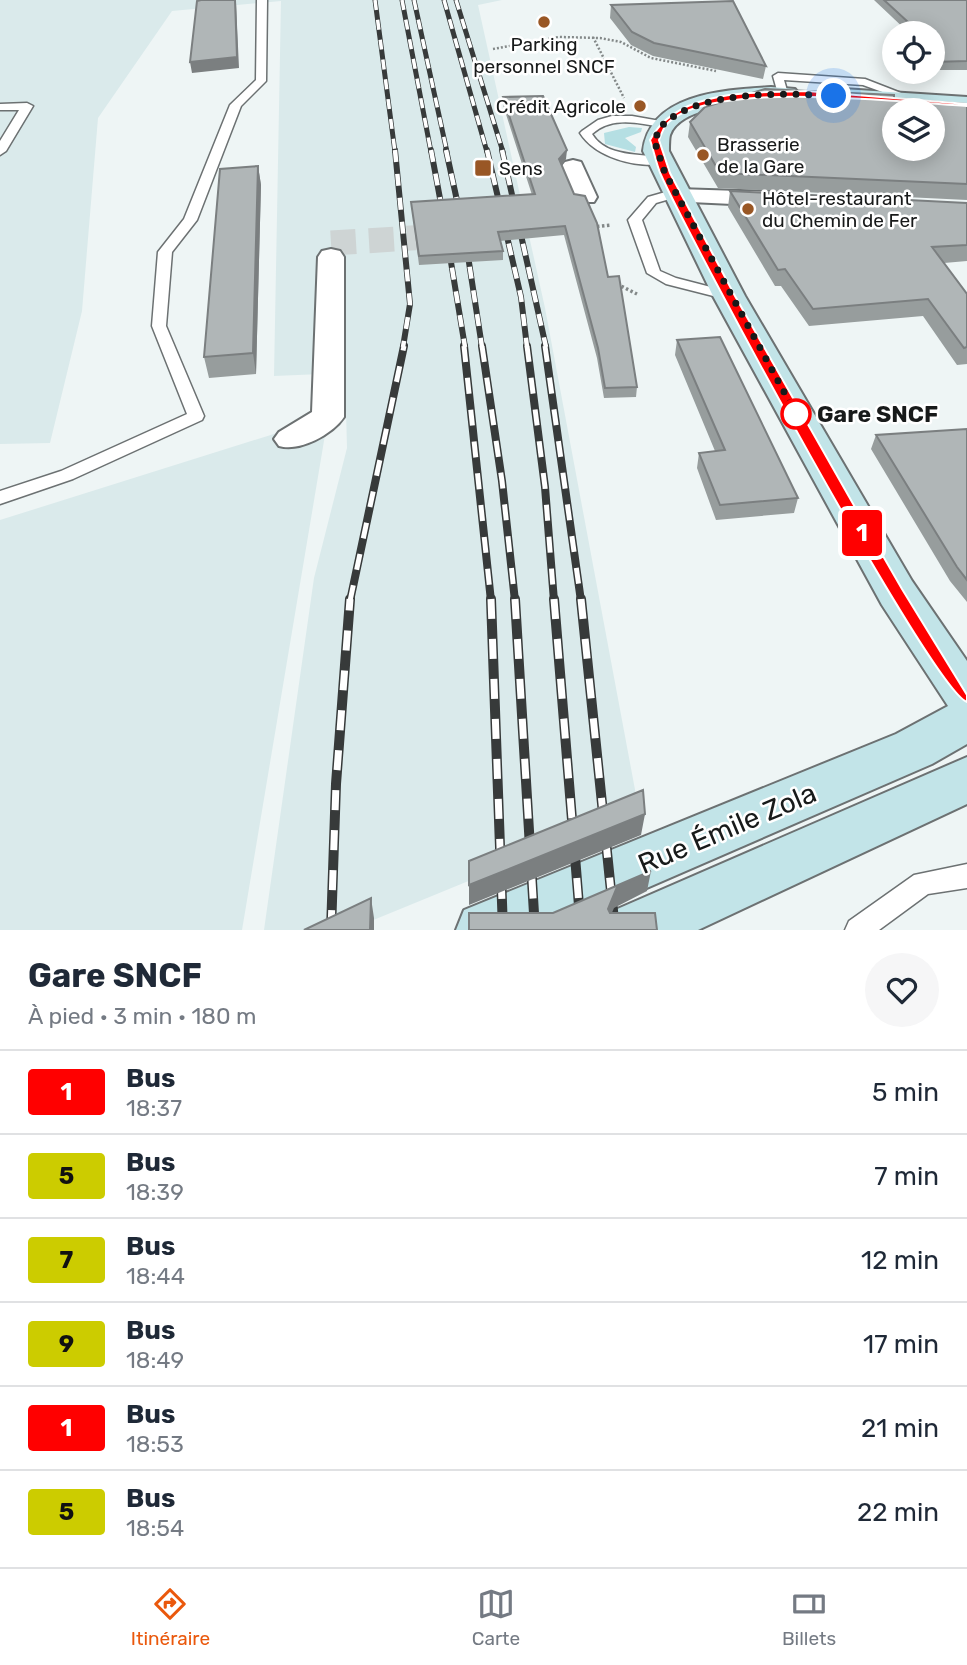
<!DOCTYPE html>
<html lang="fr">
<head>
<meta charset="utf-8">
<style>
	body { margin:0; font-family:Rubik,sans-serif; background:#f6f6f7; color:#1f2937; height:100vh; display:flex; flex-direction:column; font-size:26px; white-space:nowrap }
	* { box-sizing:border-box; margin:0 }
	p { font-size:23px; color:#747a83 }
	.icon { flex:none; width:38px; height:38px; fill:none; stroke:currentColor; stroke-width:2; stroke-linecap:round; stroke-linejoin:round }
	.map { position:relative; height:930px; overflow:hidden }
	.drawer { display:flex; flex-direction:column; background:#fff; flex:1 }
	.drawer>* { flex:none }
	.badge { padding:0 14px; border-radius:5px; font-size:24px; line-height:46px }
	.buttons { position:absolute; left:882px; top:21px; display:grid; gap:14px }
	.buttons a { display:grid; place-items:center; width:63px; height:63px; border-radius:50%; background:#fff; box-shadow:0 4px 18px #0003; font-size:35px }
	.you { position:absolute; width:35px; height:35px; margin:-18px; border:5px solid #fff; border-radius:50%; background:#1a73e8; box-shadow:0 0 0 10px #1a73e833 }
	.map>.badge { position:absolute; translate:-50% -50%; box-shadow:0 0 0 4px #fff }
	.round { display:grid; place-items:center; flex:none; width:74px; height:74px; border-radius:37px; background:#f6f6f7 }
	.head { display:flex; align-items:center; justify-content:space-between; height:119px; padding:0 28px }
	h1 { font-size:33px; font-weight:700; line-height:52px }
	ul { padding:0; list-style:none }
	li { display:flex; align-items:center; gap:21px; height:84px; padding:0 28px; border-top:2px solid #e0e1e3 }
	li div { flex:1 }
	li b { display:block; font-size:26px }
	li em { font-style:normal }
	li .badge { min-width:77px; font-weight:700; text-align:center }
	.tabs { display:flex; justify-content:space-around; align-items:center; height:98px; border-top:2px solid #e0e1e3; background:#fff; font-size:19px; color:#747a83 }
	.tabs a { display:grid; justify-items:center; gap:4px }
	.tabs .selected { color:#ea580c }
	.map>svg:first-child { display:block }
	.built { fill:#daeaeb }
	.green { fill:#b5dfe3 }
	.lines { fill:none; stroke-linecap:round; stroke-linejoin:round }
	.street-tunnel { stroke:#ced4d4; stroke-width:25; stroke-dasharray:25 13; stroke-linecap:butt }
	.lane-casing { stroke:#6c7172; stroke-width:3 }
	.street-casing { stroke:#6c7172; stroke-width:4 }
	.secondary-casing { stroke:#6c7172; stroke-width:4 }
	.path-far1 { stroke:#838888; stroke-width:2.5; stroke-dasharray:2 2; stroke-linecap:butt }
	.path { stroke:#838888; stroke-width:3.5; stroke-dasharray:2.5 2.5; stroke-linecap:butt }
	.lane { fill:#fff; fill-rule:evenodd }
	.street { fill:#fff; fill-rule:evenodd }
	.secondary { fill:#c2e4e8; fill-rule:evenodd }
	.rail-far3-casing { stroke:#373a3a; stroke-width:5 }
	.rail-far2-casing { stroke:#373a3a; stroke-width:6 }
	.rail-far1-casing { stroke:#373a3a; stroke-width:8 }
	.rail-casing { stroke:#373a3a; stroke-width:10 }
	.rail-far3 { stroke:#fff; stroke-width:3.5; stroke-dasharray:10; stroke-linecap:butt }
	.rail-far2 { stroke:#fff; stroke-width:4.5; stroke-dasharray:12; stroke-linecap:butt }
	.rail-far1 { stroke:#fff; stroke-width:5; stroke-dasharray:16; stroke-linecap:butt }
	.rail { stroke:#fff; stroke-width:7; stroke-dasharray:20; stroke-linecap:butt }
	.wall { fill:#979d9d }
	.shaded-wall { fill:#7b7f80 }
	.building { fill:#b0b6b7; stroke:#7b7f80; stroke-width:2; fill-rule:evenodd }
	.line { fill:#f00; stroke:#fff; stroke-width:2 }
	.walk { stroke:#181a1a; stroke-width:7; stroke-dasharray:0 12.6 }
	.poi-dot { fill:#995725; stroke:#fff; stroke-width:2.5 }
	.stop-dot { fill:#fff; stroke:#f00; stroke-width:3.5 }
	.labels { text-anchor:middle; stroke-width:5; stroke-linejoin:round; paint-order:stroke }
	.far-poi-label { font-size:19px; fill:#181a1a; stroke:#fff; text-anchor:start }
	.stop-label { font-size:23px; font-weight:bold; fill:#181a1a; stroke:#fff; text-anchor:start }
	.near-street-label { font-size:28px; fill:#181a1a; stroke:#fff }
</style>
</head>
<body>
<div class="map">
<svg width="967" height="930" viewBox="0 0 967 930">
	<rect width="100%" height="100%" fill="#eef5f5"/>
	<path class="built" d="M0 0H502L478 5 545 308 639 811 349 930H264L314 578 347 448 345 373 274 376 281 1 172 11 98 118 82 311 50 443 0 444Z
		M328 417 242 930H0V520Z"/>
	<path class="green" d="M629 127 642 128 641 132 625 138 636 147 635 152 605 144 604 133Z"/>
	<g class="lines">
		<path class="street-tunnel" d="M331 243 461 235"/>
		<defs>
			<path id="lane" d="M257 0H267L266 81 241 106 197 220 172 252 166 326 204 416 202 420 73 479 0 504V491L61 471 187 414 152 326 158 252 184 219 230 105 256 80Z
				M778 73 865 79 919 100 910 102 863 85 784 80 788 94 783 97 778 94 773 76Z
				M27 103 33 106 6 151 0 155V141L19 110H0V104Z
				M612 116H632L666 122 668 124 662 127C638 123 612 116 592 134 607 158 640 153 664 158V164C636 168 596 158 580 133L582 131 598 120Z
				M676 189 680 190V196L656 203 642 220 660 271 676 278 734 293V299L729 300 666 284 647 273 628 220 648 197Z
				M967 864V888L928 894 879 930H845L849 921 914 875Z"/>
			<path id="street" d="M573 160 581 162 597 197 594 202H576L561 167 565 162Z
				M677 189 776 192 785 194 788 199 785 204 776 206 669 201 665 196 669 191Z
				M331 249 340 251 344 257V417C332 435 299 452 279 446L274 439 279 432 312 412 318 257 322 251Z"/>
			<path id="secondary" d="M771 87 795 89 799 94 795 99 787 101C760 102 681 103 670 135 669 139 669 146 669 151L745 296 912 581 967 661V744L932 764 550 930H456L464 910 896 734 948 706 882 605 713 296 643 151C650 93 724 90 771 87Z
				M843 89 967 97V111L835 101 831 96 835 91Z
				M967 757V804L698 930H607L615 910Z"/>
		</defs>
		<use href="#lane" class="lane-casing"/>
		<use href="#street" class="street-casing"/>
		<use href="#secondary" class="secondary-casing"/>
		<path class="path-far1" d="M593 37 624 98
			M493 49 559 37 600 38 621 42 651 58 716 71"/>
		<path class="path" d="M592 227 611 225
			M617 284 637 294"/>
		<use href="#lane" class="lane"/>
		<use href="#street" class="street"/>
		<use href="#secondary" class="secondary"/>
		<defs>
			<path id="rail-far3" d="M375 0 395 152
				M402 0 431 152
				M414 0 447 152
				M444 0 487 152
				M456 0 503 152"/>
			<path id="rail-far2" d="M395 150 410 304 403 347
				M431 150 444 220
				M446 150 461 219
				M487 150 521 297 527 347
				M502 150 546 347
				M466 243 482 347
				M448 244 465 347"/>
			<path id="rail-far1" d="M464 346 491 601
				M482 346 502 481 515 601
				M527 346 545 487 554 601
				M545 346 581 601
				M350 601 404 346"/>
			<path id="rail" d="M491 599 503 930
				M515 599 535 930
				M554 599 581 930
				M581 599 615 930
				M331 930 336 784 350 599"/>
		</defs>
		<use href="#rail-far3" class="rail-far3-casing"/>
		<use href="#rail-far2" class="rail-far2-casing"/>
		<use href="#rail-far1" class="rail-far1-casing"/>
		<use href="#rail" class="rail-casing"/>
		<use href="#rail-far3" class="rail-far3"/>
		<use href="#rail-far2" class="rail-far2"/>
		<use href="#rail-far1" class="rail-far1"/>
		<use href="#rail" class="rail"/>
	</g>
	<path class="wall" d="M874 0H967V70H933V33H909Z
		M611 5 766 66 763 79 653 56 631 45 610 18Z
		M503 97 566 159 561 165 608 277 637 387 636 397 604 398 597 358 564 235 500 241 503 251V260L419 265 411 202 532 195 503 105Z
		M894 99 967 104V200L718 188 688 137 690 122Z
		M258 166 261 185 256 374 209 378 204 357Z
		M730 191 967 203V261L944 263 967 294V364L957 365 923 316 809 326 781 286H775L728 207Z
		M677 340 798 498 794 513 716 520 697 468 699 453 715 451 675 355Z
		M967 429V602L950 581 871 449 876 435Z"/>
	<path class="shaded-wall" d="M235 0 236 3 239 68 192 73 190 62Z
		M567 150 566 159 559 168V159Z
		M258 166 261 185 256 374 253 353Z
		M645 814 641 835 469 905V885Z
		M651 871 647 891 614 908 605 929 608 909 617 887Z
		M371 898 374 918V930H370Z"/>
	<path class="building" d="M201 0H235L237 57 190 62 197 1Z
		M884 0H967V61L933 62V33H920Z
		M733 1 766 66 654 43 632 32 611 5Z
		M765 89 894 95V99L967 104V184L720 173 690 122 705 107ZM894 110H933V149H894Z
		M543 96 567 150 559 159 574 194 585 196 597 223 608 277 619 276 637 387 605 388 598 348 565 226 498 232 503 251 419 256 411 202 535 194 503 97Z
		M258 166 253 353 204 357 220 169Z
		M730 191 967 203V245L932 247 967 294V347L964 348 928 299 813 309 785 269 778 270Z
		M720 337 798 498 720 505 699 453 725 450 677 340Z
		M967 429V580L957 567 876 435Z
		M643 790 645 814 469 885V861Z
		M651 871 617 887 608 909 610 913H655L657 930H469V913H553Z
		M371 898 370 930H304Z"/>
	<path class="line" d="M807 91 967 104V106C906 103 707 78 666 125 663 129 661 135 659 140L670 173 735 296 864 523 902 589 967 695V702C932 690 689 238 661 175 656 164 654 151 650 140 677 88 756 93 807 91Z"/>
	<g class="lines">
		<path class="walk" d="M796 414 665 173 654 140C658 134 660 126 666 122 704 90 786 93 834 96"/>
	</g>
	<g class="poi-dot">
		<circle cx="544" cy="22" r="7"/>
		<circle cx="640" cy="106" r="7"/>
		<circle cx="703" cy="155" r="7"/>
		<rect x="474" y="159" width="18" height="18" rx="3.5"/>
		<circle cx="748" cy="209" r="7"/>
	</g>
	<circle class="stop-dot" cx="796" cy="414" r="14"/>
	<g class="labels">
		<g class="far-poi-label">
			<text x="544" y="51" text-anchor="middle">Parking<tspan x="544" dy="22">personnel SNCF</tspan></text>
			<text x="626" y="113" text-anchor="end">Crédit Agricole</text>
			<text x="717" y="151">Brasserie<tspan x="717" dy="22">de la Gare</tspan></text>
			<text x="499" y="175">Sens</text>
			<text x="762" y="205">Hôtel-restaurant<tspan x="762" dy="22">du Chemin de Fer</tspan></text>
		</g>
		<g class="stop-label">
			<text x="817" y="422">Gare SNCF</text>
		</g>
		<g class="near-street-label">
			<text transform="translate(727 828) rotate(-23)" y="10">Rue Émile Zola</text>
		</g>
	</g>
</svg>
<div class="buttons">
<a><svg class="icon" aria-label="locate" viewBox="0 0 24 24"><circle cx="12" cy="12" r="6"/><path d="M12 2v4M12 18v4M2 12h4M18 12h4"/></svg></a>
<a><svg class="icon" aria-label="layers" viewBox="0 0 24 24"><path d="M12 4l9 5-9 5-9-5zM3 14l9 5 9-5"/></svg></a>
</div>
<div class="you" style="left:834px;top:96px"></div>
<b class="badge" style="left:862px;top:533px;background:#f00;color:#fff">1</b>
</div>
<section class="drawer">
<div class="head"><div><h1>Gare SNCF</h1><p>À pied · 3 min · 180 m</p></div><a class="round"><svg class="icon" aria-label="heart" viewBox="0 0 24 24"><path d="M12 20l-8-8c-3-5 5-10 8-4 3-6 11-1 8 4z"/></svg></a></div>
<ul>
<li><span class="badge" style="background:#f00;color:#fff">1</span><div><b>Bus</b><p>18:37</p></div><em>5 min</em></li>
<li><span class="badge" style="background:#cc0;color:#111">5</span><div><b>Bus</b><p>18:39</p></div><em>7 min</em></li>
<li><span class="badge" style="background:#cc0;color:#111">7</span><div><b>Bus</b><p>18:44</p></div><em>12 min</em></li>
<li><span class="badge" style="background:#cc0;color:#111">9</span><div><b>Bus</b><p>18:49</p></div><em>17 min</em></li>
<li><span class="badge" style="background:#f00;color:#fff">1</span><div><b>Bus</b><p>18:53</p></div><em>21 min</em></li>
<li><span class="badge" style="background:#cc0;color:#111">5</span><div><b>Bus</b><p>18:54</p></div><em>22 min</em></li>
</ul>
</section>
<nav class="tabs">
<a class="selected"><svg class="icon" aria-label="directions" viewBox="0 0 24 24"><path d="M12 3l9 9-9 9-9-9zM9 14v-3h6M13 9l2 2-2 2"/></svg>Itinéraire</a>
<a><svg class="icon" aria-label="map" viewBox="0 0 24 24"><path d="M3 6l6-2 6 2 6-2v14l-6 2-6-2-6 2zM9 4v14M15 6v14"/></svg>Carte</a>
<a><svg class="icon" aria-label="tickets" viewBox="0 0 24 24"><path d="M3 7h18v10H3zM15 7v10"/></svg>Billets</a>
</nav>
</body>
</html>
